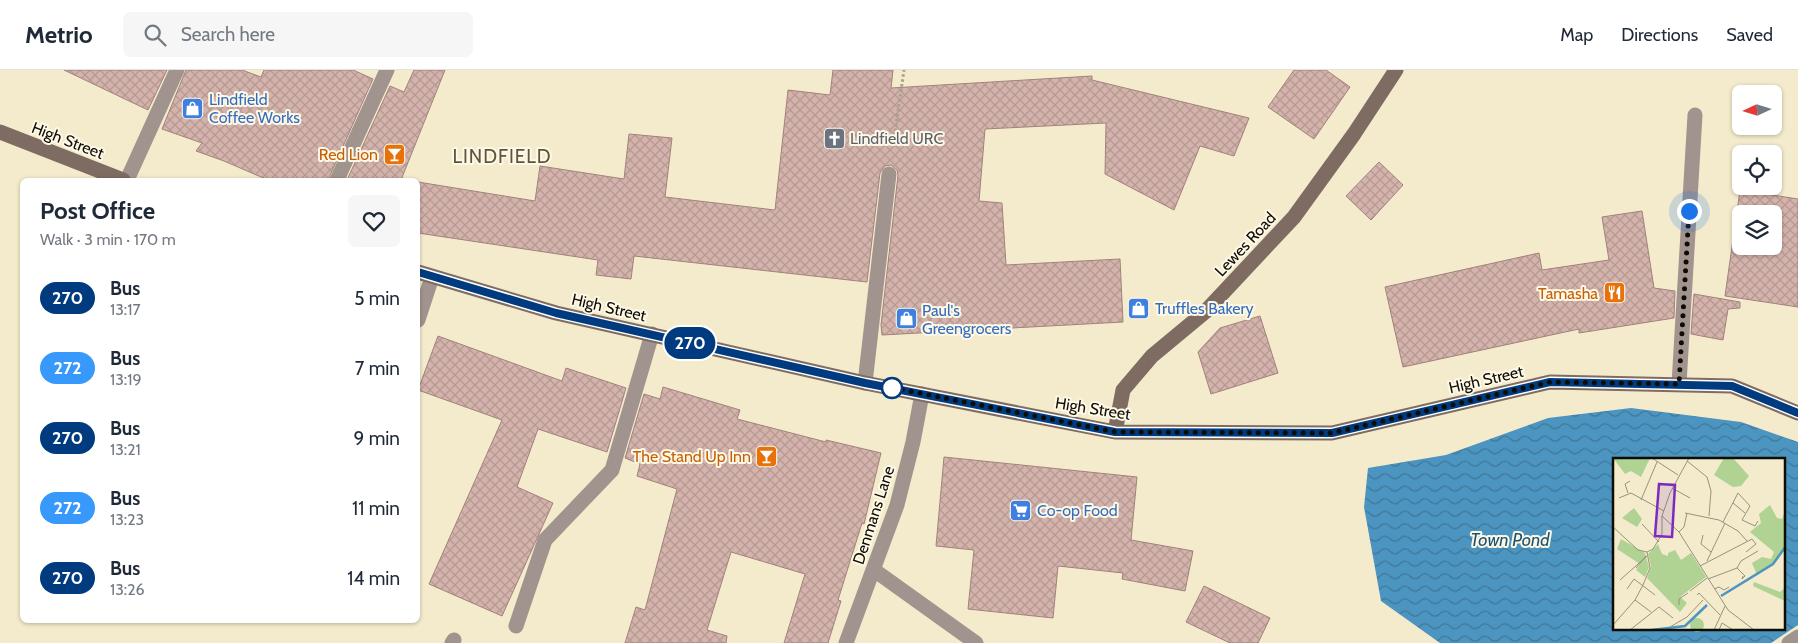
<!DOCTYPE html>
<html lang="en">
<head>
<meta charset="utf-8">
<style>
	body { margin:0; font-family:Cabin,sans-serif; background:#f6f6f7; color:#1f2937; height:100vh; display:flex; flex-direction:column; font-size:19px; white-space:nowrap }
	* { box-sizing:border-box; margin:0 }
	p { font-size:16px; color:#747a83 }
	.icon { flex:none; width:28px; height:28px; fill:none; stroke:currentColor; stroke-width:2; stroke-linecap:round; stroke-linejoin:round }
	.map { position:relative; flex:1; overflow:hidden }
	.panel { position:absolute; left:20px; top:108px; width:400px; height:445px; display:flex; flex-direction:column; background:#fff; border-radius:8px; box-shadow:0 1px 4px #0004 }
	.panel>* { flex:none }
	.badge { padding:0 10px; border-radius:16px; font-size:18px; line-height:32px }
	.needle { width:32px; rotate:266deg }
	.tools { position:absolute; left:1732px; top:15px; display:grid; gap:10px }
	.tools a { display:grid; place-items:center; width:50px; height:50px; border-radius:8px; background:#fff; box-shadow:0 1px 4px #0004; font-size:25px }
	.you { position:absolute; width:25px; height:25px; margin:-12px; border:4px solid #fff; border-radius:50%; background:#1a73e8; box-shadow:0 0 0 8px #1a73e833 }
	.map>.badge { position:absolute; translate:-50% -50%; box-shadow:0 0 0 2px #fff }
	.round { display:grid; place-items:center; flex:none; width:52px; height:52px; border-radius:8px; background:#f6f6f7 }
	.headline { display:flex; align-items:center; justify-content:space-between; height:85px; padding:0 20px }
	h1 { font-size:24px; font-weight:800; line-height:38px }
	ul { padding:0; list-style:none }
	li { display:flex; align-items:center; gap:15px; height:70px; padding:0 20px }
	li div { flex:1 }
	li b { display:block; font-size:19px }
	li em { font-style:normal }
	li .badge { min-width:55px; font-weight:700; text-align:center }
	header { display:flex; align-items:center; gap:30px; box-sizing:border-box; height:70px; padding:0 25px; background:#fff; border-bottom:1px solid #e0e1e3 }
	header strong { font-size:24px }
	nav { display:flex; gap:28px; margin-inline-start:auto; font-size:18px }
	.search { width:350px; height:45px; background:#f6f6f7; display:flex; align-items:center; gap:12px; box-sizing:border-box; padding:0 18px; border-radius:8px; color:#747a83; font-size:19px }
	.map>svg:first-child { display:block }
	.water { fill:url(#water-waves); fill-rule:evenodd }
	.building { fill:url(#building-cross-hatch); stroke:#a1827b; fill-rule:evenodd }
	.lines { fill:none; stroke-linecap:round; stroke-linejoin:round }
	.path { stroke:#a8a18a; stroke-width:3; stroke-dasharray:2.5 2.5; stroke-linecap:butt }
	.lane { stroke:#a1948e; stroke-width:15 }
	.street { stroke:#a1948e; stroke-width:15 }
	.secondary { stroke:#7e6b62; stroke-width:15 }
	.line-casing { stroke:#fff; stroke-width:11 }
	.line { stroke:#003b80; stroke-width:8 }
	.walk { stroke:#0f0c04; stroke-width:5; stroke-dasharray:0 9 }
	.stop-dot { fill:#fff; stroke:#003b80; stroke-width:2.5 }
	.labels { text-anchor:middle; stroke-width:4; stroke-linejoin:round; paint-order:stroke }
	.shop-label { font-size:16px; fill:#366cbe; stroke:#fef8e6; text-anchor:start }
	.worship-label { font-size:16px; fill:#5b616d; stroke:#fef8e6; text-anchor:start }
	.street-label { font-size:16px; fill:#0f0c04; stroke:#fef8e6 }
	.food-label { font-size:16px; fill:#c56008; stroke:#fef8e6; text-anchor:end }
	.water-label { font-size:18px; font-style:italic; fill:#1d5473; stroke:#fef8e6 }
	.quarter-label { font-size:19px; letter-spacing:1px; fill:#5d553c; stroke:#fef8e6 }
	.inset-river { fill:none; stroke:#4c95c0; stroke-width:2.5 }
	.inset-road { fill:none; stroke:#98927d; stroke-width:1 }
	.view { fill:#7b2cbf; fill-opacity:0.15; stroke:#7b2cbf; stroke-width:2.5 }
	.inset-edge { fill:none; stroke:#0f0c04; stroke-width:2.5 }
</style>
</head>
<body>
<header>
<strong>Metrio</strong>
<div class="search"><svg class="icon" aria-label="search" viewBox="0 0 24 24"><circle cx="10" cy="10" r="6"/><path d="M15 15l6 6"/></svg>Search here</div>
<nav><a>Map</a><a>Directions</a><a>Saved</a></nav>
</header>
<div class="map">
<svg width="1798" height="573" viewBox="0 0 1798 573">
	<defs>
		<pattern id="water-waves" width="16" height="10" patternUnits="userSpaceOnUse" patternTransform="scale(1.25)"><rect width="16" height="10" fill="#4c95c0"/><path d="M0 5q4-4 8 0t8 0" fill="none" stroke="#3e789a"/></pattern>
		<pattern id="building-cross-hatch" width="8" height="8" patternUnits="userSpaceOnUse" patternTransform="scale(1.25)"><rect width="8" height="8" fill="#d4b3ac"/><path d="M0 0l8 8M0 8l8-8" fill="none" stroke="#b59992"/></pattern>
	</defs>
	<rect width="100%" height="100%" fill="#f4ebcd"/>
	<path class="water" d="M1631 338 1741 352 1798 372V555L1771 573H1440L1381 531 1364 437 1368 398 1446 385 1548 348ZM1614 389H1784V559H1614Z"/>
	<path class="building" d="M64 0H167L148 40Z
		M186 0H242L261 7 264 0H353L373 9 328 110H268L224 91 196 81 202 73 162 59Z
		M414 0H445L401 110H347L390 16 404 22Z
		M833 0H893L891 18 1092 6V10L1249 48 1234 86 1200 76 1174 140 1105 104 1106 53 985 59 979 131 1002 133 1006 195 1120 189 1123 252 882 265 881 255 898 105 897 100 891 95 885 96 880 103 867 212 634 186 631 209 596 205 598 190 418 163V112L535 131 540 96 624 109 629 64 672 68 665 127 775 140 788 20 830 25Z
		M1294 0H1326L1350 17 1314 69 1268 37Z
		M1379 92 1403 115 1371 150 1346 126Z
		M1740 120 1798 129V237L1725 226ZM1741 144H1774V176H1741Z
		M1642 141 1654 218 1675 221 1674 248 1579 263V259L1403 297 1385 217 1539 183 1542 200 1609 190 1602 147Z
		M1694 224 1740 232V238L1728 239 1723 270 1691 264Z
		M1260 246 1278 303 1211 324 1198 282 1220 258Z
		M438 266 562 311 566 298 626 318 607 382 538 359 517 417 553 433 502 546 429 514 502 350 418 320Z
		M663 317 740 340 737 349 826 372V370L881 383 864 454 862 453 838 530 841 531 828 573H784L805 504 731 482 707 560 727 566 726 573H625L636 537 645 540 677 419 637 406 640 394 625 388 644 324 660 329Z
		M944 387 1137 407 1131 470 1193 481 1185 521 1122 509 1123 503 1058 496 1053 548 968 539 974 480 936 476Z
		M1204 516 1270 548 1258 573H1230L1186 552Z"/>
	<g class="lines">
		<path class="path" d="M893 76 904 0"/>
		<path class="lane" d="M127 110 177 0
			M337 110 387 0
			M418 250 432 207
			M865 313 889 104
			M1679 314 1695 45
			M874 500 976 573
			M516 556 545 470 612 400 652 264"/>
		<path class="street" d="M452 573 454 570
			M846 573 897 435 913 372 922 324
			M1789 573 1798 567"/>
		<path class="secondary" d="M0 62 123 110
			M418 202 556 243 865 313 1115 362 1332 363 1550 312 1732 316 1798 343
			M1115 362 1123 320 1152 286 1205 242 1294 147 1354 64 1396 0"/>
	</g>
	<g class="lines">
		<defs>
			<path id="line" d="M418 202 556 243 865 313 1115 362 1332 363 1550 312 1732 316 1798 343"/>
		</defs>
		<use href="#line" class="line-casing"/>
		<use href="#line" class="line"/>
		<path class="walk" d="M892 318 884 316 1115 362 1332 363 1550 312 1679 314 1689 141"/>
	</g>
	<defs>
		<symbol id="shop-square" viewBox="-11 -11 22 22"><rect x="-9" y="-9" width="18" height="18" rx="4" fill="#3f7fe0" stroke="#fef8e6"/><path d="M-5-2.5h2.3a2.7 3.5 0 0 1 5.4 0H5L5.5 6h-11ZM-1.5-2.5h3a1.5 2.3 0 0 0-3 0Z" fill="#fff"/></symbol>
		<symbol id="church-square" viewBox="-11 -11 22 22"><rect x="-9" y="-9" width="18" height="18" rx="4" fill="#6b7280" stroke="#fef8e6"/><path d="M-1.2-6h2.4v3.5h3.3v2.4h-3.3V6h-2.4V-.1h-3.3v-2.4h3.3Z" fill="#fff"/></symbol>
		<symbol id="bar-square" viewBox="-11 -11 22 22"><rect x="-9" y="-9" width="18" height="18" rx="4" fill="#e8710a" stroke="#fef8e6"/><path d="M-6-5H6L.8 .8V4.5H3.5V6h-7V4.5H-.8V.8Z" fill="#fff"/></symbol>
		<symbol id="restaurant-square" viewBox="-11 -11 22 22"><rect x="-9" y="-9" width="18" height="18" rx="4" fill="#e8710a" stroke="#fef8e6"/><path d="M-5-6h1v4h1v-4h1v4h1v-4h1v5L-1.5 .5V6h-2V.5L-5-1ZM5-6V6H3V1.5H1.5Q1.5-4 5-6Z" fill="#fff"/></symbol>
		<symbol id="supermarket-square" viewBox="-11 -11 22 22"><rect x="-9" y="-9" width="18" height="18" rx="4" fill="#3f7fe0" stroke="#fef8e6"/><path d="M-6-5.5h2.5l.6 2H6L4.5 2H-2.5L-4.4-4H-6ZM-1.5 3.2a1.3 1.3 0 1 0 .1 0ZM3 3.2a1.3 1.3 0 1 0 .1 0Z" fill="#fff"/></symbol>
	</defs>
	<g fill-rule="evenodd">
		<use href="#shop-square" x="180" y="26" width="25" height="25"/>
		<use href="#church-square" x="822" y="56" width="25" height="25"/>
		<use href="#bar-square" x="382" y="72" width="25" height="25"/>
		<use href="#restaurant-square" x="1602" y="210" width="25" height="25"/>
		<use href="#shop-square" x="1126" y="226" width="25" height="25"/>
		<use href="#shop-square" x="894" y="236" width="25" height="25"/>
		<use href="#bar-square" x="754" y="374" width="25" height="25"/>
		<use href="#supermarket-square" x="1008" y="428" width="25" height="25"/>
	</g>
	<circle class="stop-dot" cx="892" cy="318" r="10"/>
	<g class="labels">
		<g class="shop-label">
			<text x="209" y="35">Lindfield<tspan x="209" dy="18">Coffee Works</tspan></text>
			<text x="1155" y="244">Truffles Bakery</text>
			<text x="922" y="246">Paul's<tspan x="922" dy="18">Greengrocers</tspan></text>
			<text x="1037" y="446">Co-op Food</text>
		</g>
		<g class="worship-label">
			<text x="850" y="74">Lindfield URC</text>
		</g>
		<g class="street-label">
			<text transform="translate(68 70) rotate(21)" y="6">High Street</text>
			<text transform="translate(1245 174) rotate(-47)" y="6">Lewes Road</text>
			<text transform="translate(609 237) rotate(13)" y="6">High Street</text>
			<text transform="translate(1486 309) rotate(-13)" y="6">High Street</text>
			<text transform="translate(1093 338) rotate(9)" y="6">High Street</text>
			<text transform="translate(873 445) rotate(-72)" y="6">Denmans Lane</text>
		</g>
		<g class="food-label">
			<text x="378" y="90">Red Lion</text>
			<text x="1598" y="229">Tamasha</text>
			<text x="751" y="392">The Stand Up Inn</text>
		</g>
		<g class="water-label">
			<text x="1510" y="476">Town Pond</text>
		</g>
		<g class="quarter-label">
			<text x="502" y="93">LINDFIELD</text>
		</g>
	</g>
	<g transform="translate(1613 388)">
		<rect width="172" height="172" fill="#f4ebcd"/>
		<path d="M111 0H120L136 18 128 28 120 29 101 17Z" fill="#b0d293"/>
		<path d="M157 47 164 60 169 61 172 53V88L160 106 144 117 139 105 149 99 158 101 161 94 137 74 148 65 146 56ZM141 124 167 134 172 130V143L140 128Z" fill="#b0d293"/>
		<path d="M0 0H37L28 19 18 13 12 16ZM8 81 32 95 36 109 32 119 23 112 27 106 4 91ZM45 86 49 96 55 98V95L62 92 68 102 78 95 93 119 67 139 74 145 67 154 34 120 38 108 35 96Z" fill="#b0d293"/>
		<path d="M21 50 29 61 24 69 9 60ZM77 167a7 7 0 1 1 14 0a7 7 0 1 1-14 0Z" fill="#b0d293"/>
		<path d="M12 0H30V3L25 10 19 11 14 8ZM45 96 60 103 56 120 48 125 37 117ZM57 128a7 7 0 1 1 14 0a7 7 0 1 1-14 0Z" fill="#b0d293"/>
		<path class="inset-river" d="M108 138 160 106 173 88M39 172 72 168 94 147"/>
		<path class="inset-road" d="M39 0 65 17M74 3 94 19 98 33 96 58M59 30 77 40M15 35 12 26 17 23M6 40 18 35 51 53M28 42 44 4M120 45 132 55M72 55 106 62 125 73 134 83M49 58 66 74 115 152 141 172M110 64 125 35 137 48 129 62 142 68 145 63M29 66 46 84M0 69 25 92 34 94 40 91 49 76V58L57 35 76 0M66 74 71 69 74 55M90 77 88 86 98 94M94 103 112 65M87 108 139 81 143 86 133 94M23 110 33 98M124 110 132 118 129 121 130 118M95 121 124 110 128 103 145 93M7 122 34 98M14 131 21 121 42 137M101 131 106 129 111 132 116 129M77 133 94 120M84 137 86 135 107 157M22 142 38 154M66 147V141L75 135M0 167 22 142 30 127 37 110 34 94M57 169 74 159 90 142M17 172 46 149 60 160M101 172 112 148M106 172 109 165 120 172"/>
		<path class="view" d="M46 26 62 27 59 79 42 78Z"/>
		<rect width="172" height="172" class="inset-edge"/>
	</g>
</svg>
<div class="tools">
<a><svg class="needle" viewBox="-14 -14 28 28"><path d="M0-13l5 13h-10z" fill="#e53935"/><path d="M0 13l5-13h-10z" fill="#747a83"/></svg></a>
<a><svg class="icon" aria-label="locate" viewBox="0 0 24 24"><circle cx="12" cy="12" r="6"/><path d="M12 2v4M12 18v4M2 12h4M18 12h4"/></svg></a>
<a><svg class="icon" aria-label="layers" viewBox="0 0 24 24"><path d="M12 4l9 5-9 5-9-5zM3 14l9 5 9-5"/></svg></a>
</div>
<div class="you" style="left:1689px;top:141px"></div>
<b class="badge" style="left:690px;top:273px;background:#003b80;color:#fff">270</b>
<section class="panel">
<div class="headline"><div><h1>Post Office</h1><p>Walk · 3 min · 170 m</p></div><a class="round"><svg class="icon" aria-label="heart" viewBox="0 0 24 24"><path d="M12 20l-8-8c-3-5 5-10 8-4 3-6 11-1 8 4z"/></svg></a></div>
<ul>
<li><span class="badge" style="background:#003b80;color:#fff">270</span><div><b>Bus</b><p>13:17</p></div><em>5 min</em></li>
<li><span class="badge" style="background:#3799fb;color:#fff">272</span><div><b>Bus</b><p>13:19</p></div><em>7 min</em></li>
<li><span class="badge" style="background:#003b80;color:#fff">270</span><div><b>Bus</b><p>13:21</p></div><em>9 min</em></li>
<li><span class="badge" style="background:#3799fb;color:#fff">272</span><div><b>Bus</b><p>13:23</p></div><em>11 min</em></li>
<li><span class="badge" style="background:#003b80;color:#fff">270</span><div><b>Bus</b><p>13:26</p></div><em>14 min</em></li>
</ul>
</section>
</div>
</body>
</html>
